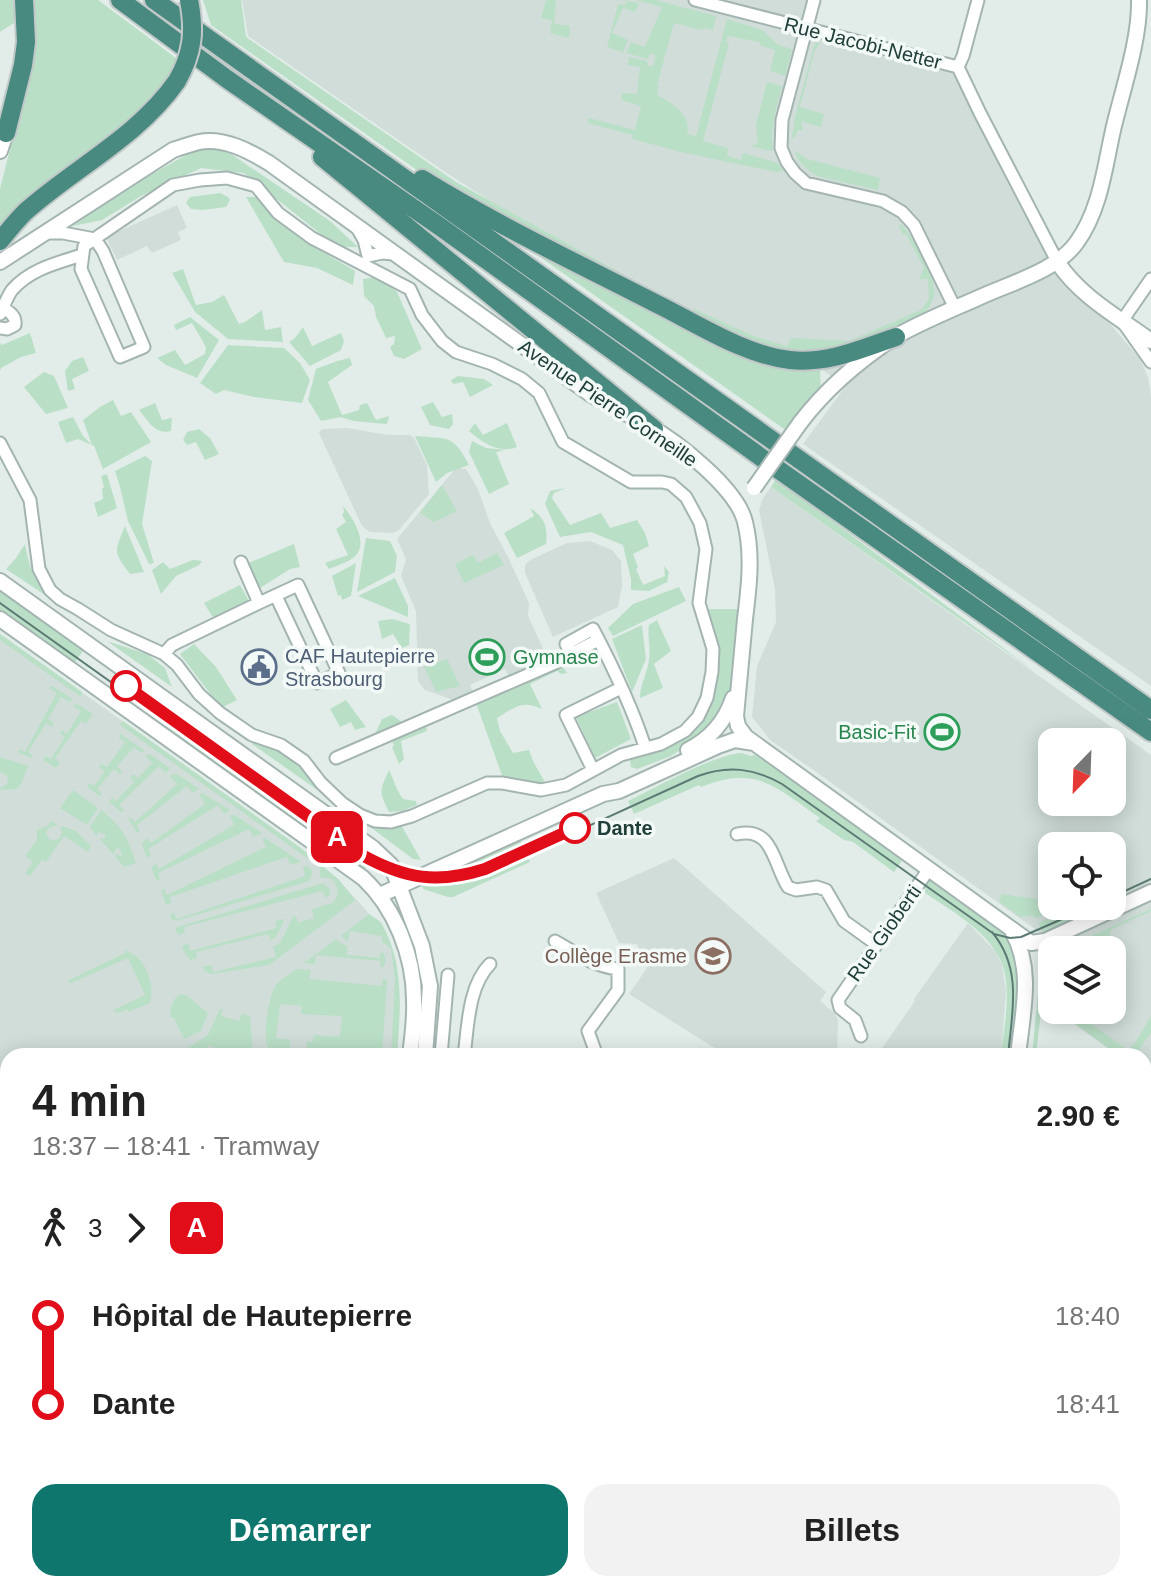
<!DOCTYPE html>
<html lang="fr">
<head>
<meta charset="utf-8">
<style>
	body { margin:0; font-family:Helvetica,sans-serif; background:#f2f2f2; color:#222; height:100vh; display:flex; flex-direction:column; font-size:30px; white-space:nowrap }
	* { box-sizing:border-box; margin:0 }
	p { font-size:26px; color:#767676 }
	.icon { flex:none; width:44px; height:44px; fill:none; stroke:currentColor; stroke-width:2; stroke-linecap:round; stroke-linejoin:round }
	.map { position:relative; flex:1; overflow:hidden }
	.side { position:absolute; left:0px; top:1048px; width:1152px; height:544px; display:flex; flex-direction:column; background:#fff; border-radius:24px 24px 0 0; box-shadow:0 4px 20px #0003 }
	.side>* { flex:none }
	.badge { padding:0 16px; border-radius:12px; font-size:28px; line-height:52px }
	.needle { width:52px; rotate:203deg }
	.buttons { position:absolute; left:1038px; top:728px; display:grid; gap:16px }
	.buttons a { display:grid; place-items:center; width:88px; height:88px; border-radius:16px; background:#fff; box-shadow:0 4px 20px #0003; font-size:40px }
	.map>.badge { position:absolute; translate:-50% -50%; box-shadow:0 0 0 4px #fff }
	.legs { display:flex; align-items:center; gap:12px; height:88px; padding:0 32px; font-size:26px }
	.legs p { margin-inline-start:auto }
	.headline { display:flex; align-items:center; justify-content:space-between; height:136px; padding:0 32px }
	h1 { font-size:44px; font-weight:700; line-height:60px }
	.primary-button { display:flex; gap:16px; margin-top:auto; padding:16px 32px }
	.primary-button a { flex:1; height:92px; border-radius:24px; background:#0f766e; color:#fff; font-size:32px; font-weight:700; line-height:92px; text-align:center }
	.primary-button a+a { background:#f2f2f2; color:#222 }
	ul { padding:0 32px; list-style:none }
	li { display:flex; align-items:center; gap:28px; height:88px; font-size:30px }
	li i { display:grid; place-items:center; width:12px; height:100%; margin:0 10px; background:currentColor }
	li i::after { content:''; width:20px; height:20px; margin:-10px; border:6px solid; border-radius:50%; background:#fff }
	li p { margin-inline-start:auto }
	li:first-child i { background:linear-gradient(#0000 50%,currentColor 0) }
	li:last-child i { background:linear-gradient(currentColor 50%,#0000 0) }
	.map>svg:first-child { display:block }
	.built { fill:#d0ddd8; fill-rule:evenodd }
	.green { fill:#badfc7 }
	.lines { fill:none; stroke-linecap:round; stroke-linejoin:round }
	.minor-casing { stroke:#a4b5b1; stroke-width:15 }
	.tertiary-casing { stroke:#a4b5b1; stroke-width:18 }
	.trunk-casing { stroke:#c1c9c8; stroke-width:22 }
	.minor { stroke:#fff; stroke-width:11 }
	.tertiary { stroke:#fff; stroke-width:14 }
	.trunk { stroke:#488980; stroke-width:18 }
	.tram { stroke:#5c7b75; stroke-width:2 }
	.tertiary-bridge-casing { stroke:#a4b5b1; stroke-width:18; stroke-linecap:butt }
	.trunk-bridge-casing { stroke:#c1c9c8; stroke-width:22; stroke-linecap:butt }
	.tertiary-bridge { stroke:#fff; stroke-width:14 }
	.trunk-bridge { stroke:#488980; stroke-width:18 }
	.line-1-casing { stroke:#fff; stroke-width:18 }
	.line-1 { stroke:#e10d19; stroke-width:12 }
	.stop-1-dot { fill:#fff; stroke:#e10d19; stroke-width:4 }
	.labels { text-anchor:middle; stroke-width:7; stroke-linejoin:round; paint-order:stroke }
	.street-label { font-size:20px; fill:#213f3a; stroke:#f3f9f7 }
	.service-label { font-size:20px; fill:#4e5e75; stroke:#f3f9f7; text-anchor:start }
	.leisure-label { font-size:20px; fill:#27864d; stroke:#f3f9f7; text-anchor:start }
	.stop-label { font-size:20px; font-weight:bold; fill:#213f3a; stroke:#f3f9f7; text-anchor:start }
	.education-label { font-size:20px; fill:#785e54; stroke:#f3f9f7; text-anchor:end }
</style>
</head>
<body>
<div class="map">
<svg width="1151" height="1592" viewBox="0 0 1151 1592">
	<rect width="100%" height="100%" fill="#e2ede9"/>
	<path class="built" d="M242 0H817L807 27 958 67 1058 263 1140 359 1148 377 1151 396V686L803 444 845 387 820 368 617 289 623 274 495 204 445 172 248 36Z
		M177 205 187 228 178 232 181 240 152 253 147 246 117 260 106 237Z
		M347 428 388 435H410L414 438 427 465 429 494 399 530 393 533 370 532 362 526 319 433 322 429Z
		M456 468 466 469 477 487 490 523 508 557 529 603 528 616 547 657 509 676 505 669 470 685 474 695 459 702 425 690 418 681 416 611 401 576 406 559 397 539Z
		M771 487 1151 755V1079L1144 1074V1056H1119L1055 1010H1112V950H1064L815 771 770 740 752 717 757 666 776 622 775 589 759 510 763 498ZM1052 742H1112V802H1052ZM1052 846H1112V906H1052Z
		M590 541 612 550 621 561 622 586 618 607 553 637 525 573V565L530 560 567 543Z
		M0 634 302 849 338 879 371 916 381 922 396 961 400 1003 397 1056H8V1319L0 1314Z
		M674 858 826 992 820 1001 834 1013 838 1020 837 1056H734L713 1047 629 994 647 968 637 944 619 943 596 893Z
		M968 923 996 952 1002 965 1006 991 1001 1056H882L880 1051 915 1001 914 999Z
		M1151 1109V1174L1144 1169V1114Z
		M1151 1225V1394L1144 1389V1228Z
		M344 1584H530L531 1586 520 1592H348Z
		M755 1584H913L917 1592H756Z"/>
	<path class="green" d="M0 0H13L17 21 0 32Z
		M33 0H98L180 61 161 97 0 234V189L34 54 35 19Z
		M203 0H241L246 37 456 182 623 274 618 288 820 368 821 391 787 431 211 25Z
		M546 0H556L554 24 570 26 569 38 550 33 552 20 541 18Z
		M621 0 639 3 635 12 623 8 612 33 628 40 623 52 607 47 618 4 625 5 627 2Z
		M636 0H655L716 16 713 30 704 28 702 30 674 23 657 85 659 86 657 95C674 105 691 113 687 134L696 136 727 19 762 30 778 45 792 49 785 76 770 71 775 50 760 45V42L728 36 726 42 729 43 703 141 728 148 727 156 741 160 743 153 778 163 783 171 776 172 681 152 632 139 633 135 588 123 589 118 635 130 641 106 621 100 622 93 637 94 640 67 628 65 629 57 647 61V65L653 66 656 55 650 53 648 59 626 53 631 42 645 47 662 7Z
		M815 42 819 43 817 49H815L800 107 824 114 821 127 801 121 803 130H798L794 138H792L795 117Z
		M767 82 782 86C777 107 769 128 773 150L771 151 751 146 758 143 756 125Z
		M200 147 225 150 330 221 358 247H337L244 173 201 168 141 196 102 220 73 226 126 189Z
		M797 152 807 159 880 178 878 190 817 176C807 170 800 164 795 153Z
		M220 193 228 197 230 200 226 207 203 210 191 209 186 203 190 197Z
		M246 197H257L298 237 355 271 353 285 317 268 284 262Z
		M901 224C912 235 932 272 934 288 936 297 930 305 926 312L927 316 872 342 829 355 764 349 692 314 694 309 756 337 787 346 791 338 849 341 921 310 929 299 928 279H919L924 268 906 234 903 235 899 226Z
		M183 269 196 305 212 302 224 295 239 324 245 322 262 310 265 330 281 327 283 342 228 339 195 312 172 273Z
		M379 277 397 292 422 349 404 359 394 356 390 347 394 344 395 336 386 338 376 317 374 306 364 296 363 279Z
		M190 317 219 340 197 378 166 365 157 358 175 350 185 365 205 354 206 347 192 323 176 330 174 325Z
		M303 327 312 346 341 333 344 341 341 350 310 366 289 342 295 338Z
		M30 333 36 353 21 357 1 368 0 371V343L2 345Z
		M228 345 284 348 300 363 310 380 302 403 254 397 224 390 216 394 200 383Z
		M83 357 89 371 72 379 75 389 68 391 65 371 72 361Z
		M350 358 352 365 328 382 342 415 359 410 360 405 367 403 376 420 389 416 387 424 353 421 341 417 321 421 308 400 316 369 337 361Z
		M44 372 54 376 68 408 46 414 24 387Z
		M458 376 484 379 493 385 470 397 463 382 453 384 451 380Z
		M113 400 121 416 131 412 151 442 103 469 94 446 78 439 66 443 58 422 73 417 83 436 92 445 83 420 100 407Z
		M433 402 442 417 452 414 453 424 449 429 430 425 421 407Z
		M155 403 162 420 172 418 171 431C155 435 148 421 139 410Z
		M475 423 483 435 507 423 517 447C499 454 483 443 469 431Z
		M199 429 210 438 219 454 205 460 196 442 187 445 183 440 187 432Z
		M415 436C448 439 453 434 469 465L447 473 436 482Z
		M472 441 486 448 505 450 496 452 509 484 489 494 469 452Z
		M145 456 152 461 142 524 154 563 149 564 128 521 120 487 115 471Z
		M107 474 117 508 98 517 94 503 103 499 102 489 104 487 101 476Z
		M776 479 1034 671 771 487Z
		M442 485 457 511 434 522 420 513Z
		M566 488 554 493 552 498 570 525 601 513 610 528 637 520 645 533 649 546 633 554 638 567 636 569 643 585 665 576 664 566 669 572 667 582 649 591 631 590V579L623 545 591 532 560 537 545 504 550 491Z
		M343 506C354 519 370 545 353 558 346 563 336 566 329 569L325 563 348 555 336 529 346 522 342 515 344 512Z
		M530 508C545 517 548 528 546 544L517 558 504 533 534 516Z
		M125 526 144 572 130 574C113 551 114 553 125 526Z
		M366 538 390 541 397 556 395 572 357 592Z
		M25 544C30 571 35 581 54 601L6 569 16 558Z
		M294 544 300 567 290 569 257 590 246 564Z
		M497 553 504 565 464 583 455 564 473 555 478 563Z
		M193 560 202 561 199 565 176 576 161 594 152 570 163 562 170 569Z
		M356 563 351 596 342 600 341 595 338 596 332 576Z
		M395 578 408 606V617L358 596Z
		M240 585 250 603 216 617 212 616 204 603Z
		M679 587 686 601 613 636 608 628 633 604Z
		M0 588 85 648 73 665 0 612Z
		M708 609H738L736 656 728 705 714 728 671 756 637 769 631 767 630 760 632 755 663 750 682 741 695 731 708 711 715 687 716 640Z
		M392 619 410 624 409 645 402 648 393 634 382 639 378 621Z
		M657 620 671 651 654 664 663 688 640 698C640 684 648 672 649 659 651 647 647 636 649 625Z
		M642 625 646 659 632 692 612 639Z
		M0 634 82 692 81 697 0 640Z
		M107 641 147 654 165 668 172 687Z
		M194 644 216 667 237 700 221 708 180 654Z
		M447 659 460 686 436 692 424 666Z
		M560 662 567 673 561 674 557 671 530 684 542 709C522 699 514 708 497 718L500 731 513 753 529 750 533 761 546 784 503 778 476 703Z
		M52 686 72 699 70 702 61 697 48 719 54 723 52 727 46 723 28 752 33 756 32 758 19 753V749L25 752 57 693 49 688Z
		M346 700 366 727 355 730 351 722 340 727 330 709Z
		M617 702 631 739 595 758 576 717Z
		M77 704 93 714 86 724 81 721 55 758 60 763 56 768 43 760 45 756 51 759 65 737 60 733 61 730 67 734 81 711 73 706Z
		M176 712 375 854 365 869 164 729Z
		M424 714 427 731 401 741 404 759 399 764 392 747 394 746 390 735 369 747 382 719 392 715 402 722Z
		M123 721 302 849 338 879 355 900 269 965 211 974 205 971 202 967 211 965 213 972 276 957 273 947 280 943 293 917 296 916 298 923 314 918 312 909 333 903C340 894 339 887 332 879L320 877V868L317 865 120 725Z
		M120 734 144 750 142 753 134 747 117 766 122 771 120 774 114 769 97 789 102 794 99 796 87 786 88 783 94 786 105 771 99 767 101 764 107 767 125 742 119 738Z
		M256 738C288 753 307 773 330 799L252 744Z
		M742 753 751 756 755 755 769 762 903 859 894 872 853 842 844 840 816 821 820 818C799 804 772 779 745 778 730 777 715 782 701 787L699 785 634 814 628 801C655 788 715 754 742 753Z
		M148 754 151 755 170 768 166 773 159 766 119 805 124 810 121 812 109 801 112 798 116 801 134 782 130 777 133 774 138 778 152 763 146 756Z
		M0 757 28 766 21 784 16 789 0 790V788L7 784 8 779 6 775 0 772Z
		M389 770C394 780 396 790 403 799L416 801 417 805 402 811 389 812C379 791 379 792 389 770Z
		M173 774H177L199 789 193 793 187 786 137 825 140 831 137 833 128 818 130 817 135 822 177 784 170 776Z
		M73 790 98 808 87 825 60 808Z
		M202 793 230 810 224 814 218 805 148 849 151 855 147 858 142 844 147 838 151 843 205 804 199 795Z
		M101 810C121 825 129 840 136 863L124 867 115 856 117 854 119 856 122 855 120 849 117 848 113 854 100 839 105 838V834L98 832 97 836 90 827Z
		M232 815 236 816 262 833 253 837 249 829 158 873 160 880 157 881 151 868 156 864 159 869 234 825 230 816Z
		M361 820 400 823 421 860 413 859Z
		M50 821 58 825 48 828 46 833 49 839 53 841 60 838 62 832 60 828 63 826 76 831 91 846 88 852 64 836 46 862 42 860 30 876 25 873 33 862 25 856 37 840V830L48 826Z
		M265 838 301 862 290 865 287 857 170 897 171 903 166 905 161 890 164 889 167 895 266 847 262 839Z
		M520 839 530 862 453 897H448L423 889 422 885Z
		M305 866 310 868 313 873 309 881 176 921 171 919V914L174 913 177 919 305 876 303 867Z
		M929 881H934L1002 928 1011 938 1021 966 1013 1056H1001C1004 1024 1015 980 996 952 980 926 948 909 924 892L926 889 924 887Z
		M320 884H324L330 889V894L326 898 322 891 184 927 185 933 178 935 175 928Z
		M1002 894 1042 900 1052 896V906H1063L1036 918 1032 915 1020 917 999 902Z
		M1076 906H1109L1044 935 1038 923Z
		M1151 909V911L1112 929C1109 935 1107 941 1114 946L1111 949 1105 945 1099 950H1060Z
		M369 914C374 918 380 920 383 926 405 966 400 1012 397 1056H391L395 980 391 948 382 942V936L350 931 348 941 341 936Z
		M285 919 276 937 271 940 268 934 196 952 197 958 191 960 186 955 182 946 188 943 190 951 277 928 275 921Z
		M336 939 342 944 347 946V955L380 958 381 951C386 954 386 961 384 966L380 968 381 961 316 955 315 964 304 963Z
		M125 950C129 952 133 954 137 957 149 967 154 989 150 1003L128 1012 127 1009 118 1013 113 1010 145 995 128 958 71 983 67 981 125 953Z
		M1052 954V1004L1050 1007 1042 1001 1036 1056H1032L1040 971 1045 960Z
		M296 969 311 970 309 979 382 986 383 979 387 980 382 1056H306L307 1041 313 1042 314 1035 340 1037 342 1016 301 1014 302 1006 280 1004 276 1038 290 1040V1049L296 1051V1056C288 1056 273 1055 268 1047 262 1037 269 995 276 985 281 979 290 974 296 969Z
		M181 994 189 997 208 1013 201 1031 184 1039 174 1018 170 1017C171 1009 172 997 181 994Z
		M220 1009H223L221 1016 239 1021 242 1014 250 1016 253 1056H230L209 1045 203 1056H184L186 1049 208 1035Z
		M1056 1010H1072L1125 1048H1129L1135 1043 1151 1016V1033L1134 1056H1119Z
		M140 1584H286L287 1587 281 1590V1592H270L268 1585 253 1592H144Z
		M588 1584H633L632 1592H572Z"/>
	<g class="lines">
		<defs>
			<path id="minor" d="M695 0 958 67
				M814 0 782 120 781 148 787 162 795 173 806 183 883 201 902 212 914 225 955 308
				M958 67 980 113 1058 263
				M958 67 963 56 978 0
				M356 226 364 240 368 256 382 253 394 254
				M43 233H63L95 239
				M1151 279 1122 321 1151 362
				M0 314C4 306 7 297 12 290 30 269 57 263 82 255
				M0 328 7 329 15 325C16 316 10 312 3 308
				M0 443 30 500 39 569 50 590 60 599 78 609 111 630 164 654 177 665 199 694 220 713 252 735 281 745 304 761 321 783 342 803 360 815 375 821 391 822 412 816 487 783H502L541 790 566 785 621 755 661 744 685 731 698 717 707 698 712 672 713 649 699 603 706 549 700 523 686 497 671 484 662 482H631L563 442 539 393 522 379 492 364 456 352 442 341 422 315 410 289 312 238 278 213 256 186 227 178 200 180 173 185 84 246 81 269 120 357 144 347 103 251 95 239
				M259 603 298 585 339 673 317 683 276 596
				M598 640 571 654 566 644 593 629C613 667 632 707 645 747
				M164 654 172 645 259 603 241 562
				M336 758 555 663 571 654
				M593 770 566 715 621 688
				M737 834C773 826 773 863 788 887L796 890 817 887 826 890 844 921 876 944
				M555 941C576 953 592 966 618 969V990L588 1031 597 1056
				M861 1036 855 1020 840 1008 838 1000 929 869
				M441 1056 448 975
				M464 1056C468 1027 468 986 490 964
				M0 1391 8 1398
				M0 1462 8 1461
				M325 1584 328 1592
				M1069 1584 1073 1592
				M4 1592 8 1536"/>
			<path id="tertiary" d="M0 151 6 133
				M0 262 173 150C182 147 191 144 199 142 224 137 249 151 269 163L590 394 629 415
				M1058 263C1081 297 1118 317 1151 341
				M800 423C825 390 860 360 895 337 921 322 951 310 978 298 1010 283 1057 271 1077 242 1101 209 1105 164 1114 126 1123 88 1140 39 1139 0
				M647 425C676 441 737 488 745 522 753 554 749 587 745 619 742 651 739 684 736 716L738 726 746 737 1031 943 1045 941 1151 892
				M0 581 373 848 391 865 422 946 430 986 425 1056
				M0 619 363 878C395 908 414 956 414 1000 415 1019 412 1038 410 1056
				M688 750C710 739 725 722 733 698
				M380 895 603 794 619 791 718 746 735 740 754 743
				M1013 933C1034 971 1022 1015 1018 1056
				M0 1330 8 1335
				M1144 1414 1151 1419
				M61 1592 62 1584
				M648 1592 649 1584
				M671 1592V1584"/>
			<path id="trunk" d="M120 0 227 79 442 228 762 458 1151 732
				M154 0 1151 710
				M6 133 23 65 26 42 24 0
				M322 157 654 429
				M422 179C497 225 577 263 655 303 696 323 744 355 790 360 828 364 861 349 896 337
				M0 241C8 231 16 221 25 212 74 168 138 137 177 81"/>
		</defs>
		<use href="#minor" class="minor-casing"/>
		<use href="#tertiary" class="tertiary-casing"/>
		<use href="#trunk" class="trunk-casing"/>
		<use href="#minor" class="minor"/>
		<use href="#tertiary" class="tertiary"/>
		<use href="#trunk" class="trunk"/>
		<path class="tram" d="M0 603 362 861C399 883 438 888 479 876L698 776C728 765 754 768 782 784L994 934 1010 938 1021 937 1092 906
			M1112 897 1151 879
			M992 932C1023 969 1012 1012 1008 1056
			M665 1592V1584"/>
		<defs>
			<path id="tertiary-bridge" d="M754 488 800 423"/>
			<path id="trunk-bridge" d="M177 81C193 53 195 31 189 0"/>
		</defs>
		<use href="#tertiary-bridge" class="tertiary-bridge-casing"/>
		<use href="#trunk-bridge" class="trunk-bridge-casing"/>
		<use href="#tertiary-bridge" class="tertiary-bridge"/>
		<use href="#trunk-bridge" class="trunk-bridge"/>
	</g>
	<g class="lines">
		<defs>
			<path id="line-1" d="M126 686 362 855C405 879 438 884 485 869L575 828"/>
		</defs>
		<use href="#line-1" class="line-1-casing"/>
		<use href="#line-1" class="line-1"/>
	</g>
	<defs>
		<symbol id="stadium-ring" viewBox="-11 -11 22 22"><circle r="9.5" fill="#f3f9f7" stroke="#2e9e5b" stroke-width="1.5"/><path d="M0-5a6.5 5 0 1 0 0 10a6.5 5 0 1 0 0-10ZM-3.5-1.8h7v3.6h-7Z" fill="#2e9e5b"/></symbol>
		<symbol id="civic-ring" viewBox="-11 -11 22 22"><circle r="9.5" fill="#f3f9f7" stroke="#5c6f8a" stroke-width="1.5"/><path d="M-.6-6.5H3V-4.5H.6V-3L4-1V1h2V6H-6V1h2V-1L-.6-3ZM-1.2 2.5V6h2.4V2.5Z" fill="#5c6f8a"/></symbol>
		<symbol id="school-ring" viewBox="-11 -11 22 22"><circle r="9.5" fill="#f3f9f7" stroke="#8d6e63" stroke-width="1.5"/><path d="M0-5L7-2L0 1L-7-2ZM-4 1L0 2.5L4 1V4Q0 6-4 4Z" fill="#8d6e63"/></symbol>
	</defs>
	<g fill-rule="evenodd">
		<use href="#stadium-ring" x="467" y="637" width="40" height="40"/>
		<use href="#civic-ring" x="239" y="647" width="40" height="40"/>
		<use href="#stadium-ring" x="922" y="712" width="40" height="40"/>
		<use href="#school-ring" x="693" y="936" width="40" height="40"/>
	</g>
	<g class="stop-1-dot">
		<circle cx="126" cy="686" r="14"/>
		<circle cx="575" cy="828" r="14"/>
	</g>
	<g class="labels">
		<g class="street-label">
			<text transform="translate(863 43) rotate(14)" y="7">Rue Jacobi-Netter</text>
			<text transform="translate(608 403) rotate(34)" y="7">Avenue Pierre Corneille</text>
			<text transform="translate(884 933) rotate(-55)" y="7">Rue Gioberti</text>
		</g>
		<g class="service-label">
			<text x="285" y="663">CAF Hautepierre<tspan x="285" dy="23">Strasbourg</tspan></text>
		</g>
		<g class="leisure-label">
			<text x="513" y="664">Gymnase</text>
			<text x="916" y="739" text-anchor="end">Basic-Fit</text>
		</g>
		<g class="stop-label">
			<text x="597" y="835">Dante</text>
		</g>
		<g class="education-label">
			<text x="687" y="963">Collège Erasme</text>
		</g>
	</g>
</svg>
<div class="buttons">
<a><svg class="needle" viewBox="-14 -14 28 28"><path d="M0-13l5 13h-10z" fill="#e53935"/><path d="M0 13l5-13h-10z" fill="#767676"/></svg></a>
<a><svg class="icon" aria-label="locate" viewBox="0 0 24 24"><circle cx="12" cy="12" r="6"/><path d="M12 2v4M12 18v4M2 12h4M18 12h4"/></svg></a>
<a><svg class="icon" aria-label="layers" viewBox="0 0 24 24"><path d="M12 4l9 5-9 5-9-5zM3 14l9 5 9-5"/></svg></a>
</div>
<b class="badge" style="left:337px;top:837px;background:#e10d19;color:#fff">A</b>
<section class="side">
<div class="headline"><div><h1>4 min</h1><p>18:37 – 18:41 · Tramway</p></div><b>2.90 €</b></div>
<div class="legs"><svg class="icon" aria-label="walk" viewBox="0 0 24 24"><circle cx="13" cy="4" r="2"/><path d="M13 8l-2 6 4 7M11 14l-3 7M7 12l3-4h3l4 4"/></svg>3<svg class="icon" aria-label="forward" viewBox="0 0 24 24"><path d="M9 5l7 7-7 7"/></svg><b class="badge" style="background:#e10d19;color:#fff">A</b></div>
<ul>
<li><i style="color:#e10d19"></i><b>Hôpital de Hautepierre</b><p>18:40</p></li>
<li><i style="color:#e10d19"></i><b>Dante</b><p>18:41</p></li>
</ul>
<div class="primary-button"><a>Démarrer</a><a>Billets</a></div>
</section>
</div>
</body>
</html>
